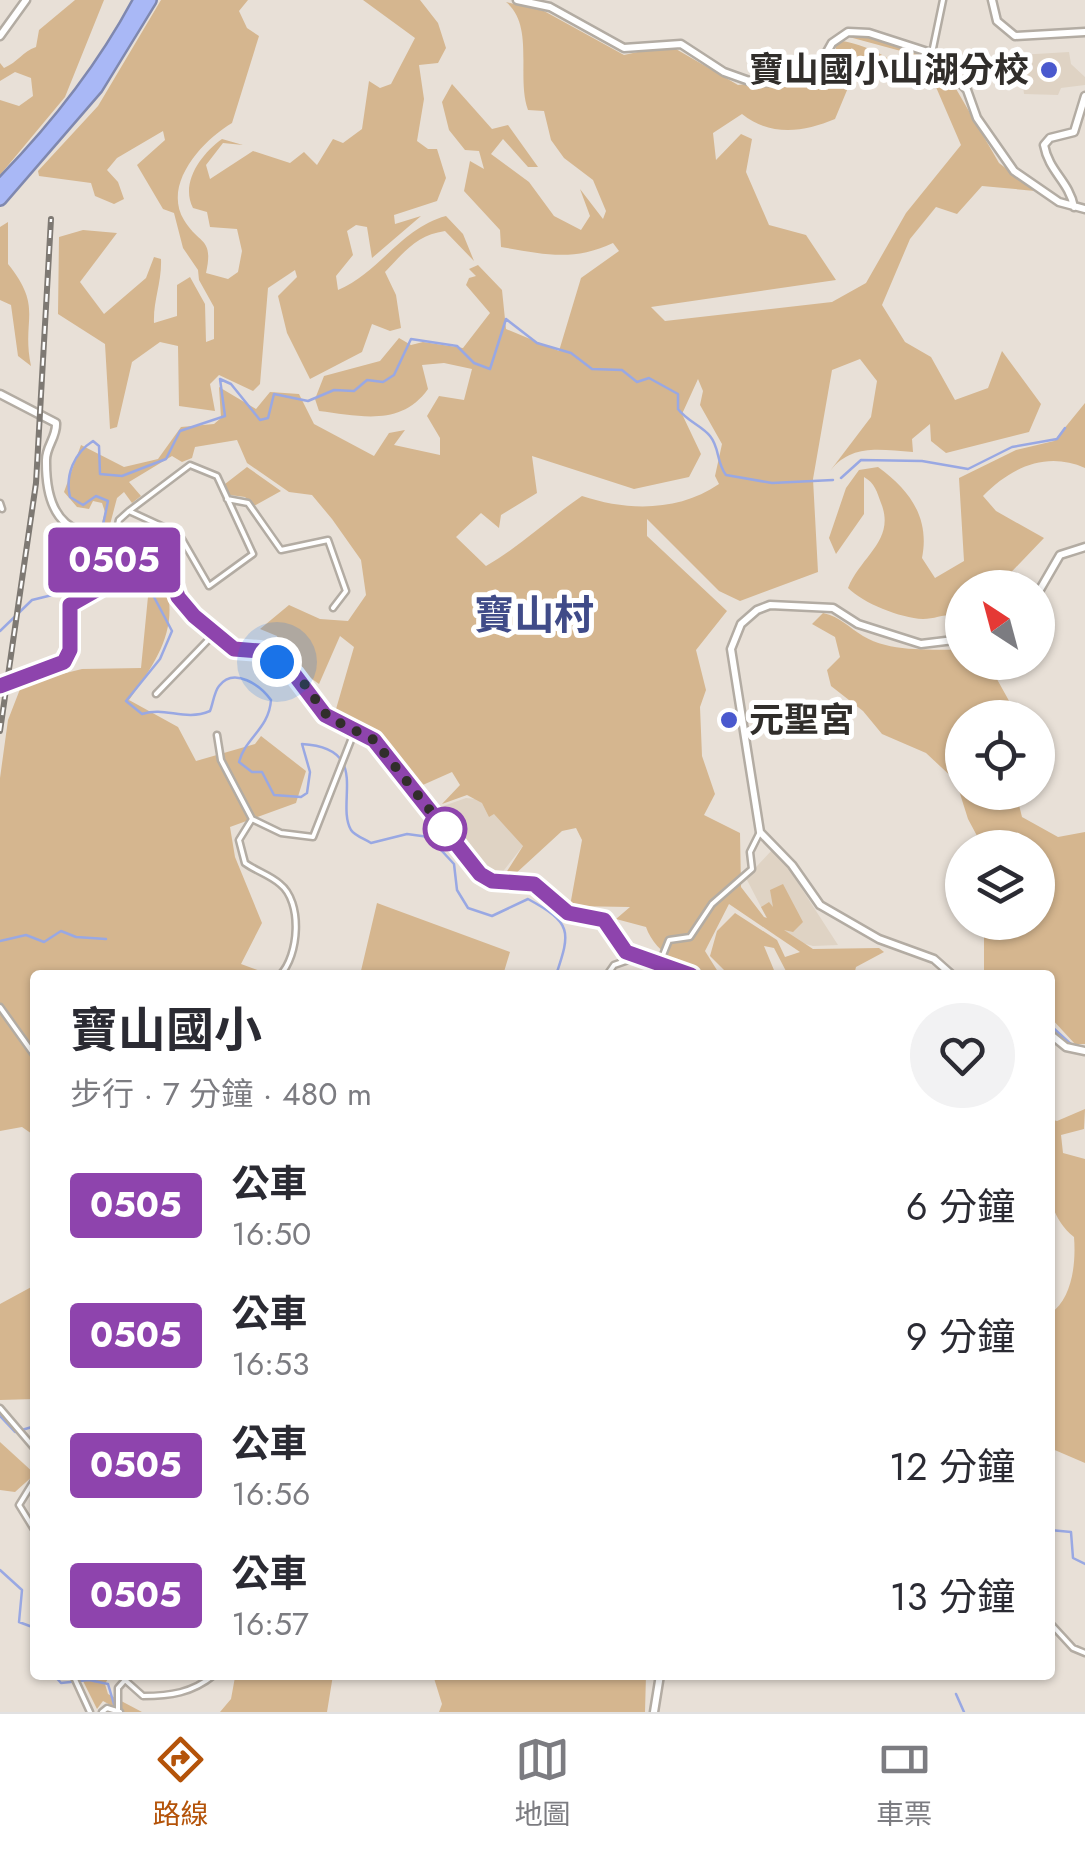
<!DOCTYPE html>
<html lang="zh-TW">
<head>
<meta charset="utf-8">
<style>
	body { margin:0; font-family:Jost,"Noto Sans TC",sans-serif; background:#f2f2f3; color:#2b2b33; height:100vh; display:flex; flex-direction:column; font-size:38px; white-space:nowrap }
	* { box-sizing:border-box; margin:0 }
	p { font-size:32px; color:#7c7c81 }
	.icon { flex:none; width:55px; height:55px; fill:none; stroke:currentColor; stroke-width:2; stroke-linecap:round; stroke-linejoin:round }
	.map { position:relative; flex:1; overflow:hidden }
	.details { position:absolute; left:30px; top:970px; width:1025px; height:710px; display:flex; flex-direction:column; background:#fff; border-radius:10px; box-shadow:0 2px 8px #0004 }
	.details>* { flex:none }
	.badge { padding:0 20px; border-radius:8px; font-size:35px; line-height:65px }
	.needle { width:65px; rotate:324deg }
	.tools { position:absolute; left:945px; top:570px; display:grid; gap:20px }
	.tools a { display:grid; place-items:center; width:110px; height:110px; border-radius:50%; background:#fff; box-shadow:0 2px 8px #0004; font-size:50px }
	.you { position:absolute; width:50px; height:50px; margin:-25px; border:8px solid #fff; border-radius:50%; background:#1a73e8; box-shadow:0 0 0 15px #1a73e833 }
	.map>.badge { position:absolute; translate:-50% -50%; box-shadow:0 0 0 5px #fff }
	.round { display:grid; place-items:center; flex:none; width:105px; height:105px; border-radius:52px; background:#f2f2f3 }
	.overview { display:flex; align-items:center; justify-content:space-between; height:170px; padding:0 40px }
	h1 { font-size:48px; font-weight:700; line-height:75px }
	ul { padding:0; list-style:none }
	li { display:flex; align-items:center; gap:30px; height:130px; padding:0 40px }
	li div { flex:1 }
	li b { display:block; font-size:38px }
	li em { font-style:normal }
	li .badge { min-width:110px; font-weight:700; text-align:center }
	.tab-bar { display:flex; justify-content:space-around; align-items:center; height:140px; border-top:2px solid #e1e1e2; background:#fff; font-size:28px; color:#7c7c81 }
	.tab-bar a { display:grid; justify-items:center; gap:5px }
	.tab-bar .on { color:#b45309 }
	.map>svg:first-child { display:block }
	.built { fill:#dfd3c4 }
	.green { fill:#d5b68f; fill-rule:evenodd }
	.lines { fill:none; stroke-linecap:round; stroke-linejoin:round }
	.stream { stroke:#99a8e3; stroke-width:2.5 }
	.minor-casing { stroke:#b3aca3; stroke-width:9 }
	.tertiary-casing { stroke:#b3aca3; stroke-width:11 }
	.motorway-casing { stroke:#7f88af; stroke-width:16 }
	.minor { stroke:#fff; stroke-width:4 }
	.tertiary { stroke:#fff; stroke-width:6 }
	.motorway { stroke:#a9b8f6; stroke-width:11 }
	.rail-casing { stroke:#7e7973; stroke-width:6 }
	.rail { stroke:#fff; stroke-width:2.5; stroke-dasharray:8; stroke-linecap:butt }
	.line-casing { stroke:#fff; stroke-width:22 }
	.line { stroke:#8e44ad; stroke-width:15 }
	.walk { stroke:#312e2b; stroke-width:10; stroke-dasharray:0 18 }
	.poi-dot { fill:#4a59ce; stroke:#fff; stroke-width:4 }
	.stop-dot { fill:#fff; stroke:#8e44ad; stroke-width:5 }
	.labels { text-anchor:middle; stroke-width:10; stroke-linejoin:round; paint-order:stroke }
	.poi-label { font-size:35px; font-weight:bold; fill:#312e2b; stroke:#fff; text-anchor:end }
	.quarter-label { font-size:40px; font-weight:bold; fill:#404b88; stroke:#fff }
</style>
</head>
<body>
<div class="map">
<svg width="1085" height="1712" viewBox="0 0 1085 1712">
	<rect width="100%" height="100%" fill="#e8e0d7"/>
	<path class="built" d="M1069 52 1071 64 1085 77V85L1061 88 1058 95 1024 94 1019 55Z
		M466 798 486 800 526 842 497 879 481 874 432 810Z
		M772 850 787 866 838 945 813 946 776 936 746 878Z"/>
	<path class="green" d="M75 0H104L65 97 0 175V100L19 106 33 96 31 78 15 72 0 81V63L4 68C18 62 22 52 36 47L39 30Z
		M161 0H248L239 11 247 28 259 36 232 123C203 140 162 184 184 220 199 245 214 237 206 273L228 279 238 272 242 251 237 229 210 227 207 212 193 208C180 183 201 154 222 139L243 145 223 143 206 165 210 179 253 151 290 163 304 152 317 165 333 139 343 143 362 129 369 81 380 88 391 84 415 38 363 0H420L438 23 446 48 438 63 419 65 424 99 417 141 428 149H437L446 178 437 201 394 215 395 224 421 216 372 258 367 227 356 225 347 231 353 255 336 276 338 290C379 273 401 228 446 216L463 234 474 261 445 231C417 235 404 252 385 272L396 295 401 328 390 331 372 324 362 352 310 379 287 333 278 296 297 277 295 270 268 288 260 384 253 391 219 375 210 384 215 411 179 406 178 346 160 342 132 362 117 427 110 429 105 344 58 314 59 237 83 230 117 233 80 282 104 314 146 278 154 257 161 259C162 282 153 301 154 323L177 316V285L190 277 205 304 206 342 214 339V307L199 280 198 270 183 248 174 213 163 209 137 165 165 140 163 131 117 158 107 170 118 182 124 199 114 204 95 196 91 183 39 176 38 171 98 106Z
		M506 2 544 11 624 55 669 45 738 85 819 75 836 50 835 41C851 39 896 58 903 71L884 76 867 72 852 48 839 58 855 71 835 119C804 132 771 137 742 114L713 133 716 160 741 134 752 139 746 172 769 225 806 235 836 280 651 307 665 321 832 302 866 283 906 213 961 145 923 57 838 34 848 30 937 56 999 163 1036 191 982 186 957 214 936 207 910 239 882 305 905 342 931 357 955 400 988 388 1002 351 1041 404 1029 432 946 453 931 441 930 424 912 439 913 452C880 450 852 443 830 471L871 417 877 381 860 359 832 370 813 479 818 572 740 601 719 591 647 519V536L727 611 696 650 706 690 700 707 702 756 715 794 704 815 740 833 741 887 764 917 767 918 761 907 769 902 773 907 770 890 783 884 803 922 793 932 784 930 813 949 879 948 884 952 856 967 854 975H788L774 948 764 946 776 975H729L710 956 717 931 735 913 777 940 785 957 800 952 729 904 705 951 720 975C691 975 655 954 646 927L616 919 630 907 570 906 582 840 576 828 562 831 513 876H504L523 846 494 814 489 817 482 803 467 795 442 804 460 785 452 772 416 788 382 744 334 716 354 647 340 636 319 684 283 658 277 636 260 629 289 605 320 619 348 621 366 595 361 560 332 519 312 495 289 492 247 463 237 440 195 447 192 458 182 462 172 456 129 482 141 496 132 503 124 492 117 498 107 536 99 533 105 512 102 503 93 501 89 509 77 507 64 492 81 445 124 467 158 459 181 427 214 424 221 418 219 387 256 409 270 392 299 394 314 424 374 456 389 433 405 430 394 445 440 455V438L427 416 439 396 464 400 472 369 444 363 422 365 428 389C401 427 360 416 319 411L315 399 324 376 380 361 399 338 411 345 423 342 463 348 490 313 466 285 469 278 476 276 469 269 478 265 502 290 506 329 559 351 581 278 619 251 613 243C573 262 543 254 501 247L500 230 464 191 470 161 484 169 479 151 465 150 449 130 442 102 452 84 492 129 508 125 538 167H528L503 139 491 154 529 182 554 216 581 230 590 216 580 189 603 219 606 211 593 180 564 158 551 140 544 111 528 110C516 77 535 26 506 2ZM698 379 703 391 700 405 722 444 715 476 719 484C678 512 627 511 582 496 548 519 521 546 486 566L456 537 481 513 499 528 501 515 537 493 532 456 634 489 689 477 701 454 682 414Z
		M8 222V264C44 309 21 318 31 366L18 356 11 305 0 300V227Z
		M1085 403V468C1047 451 1011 467 983 496L996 511 1044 538 997 587 962 588V616C947 612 937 619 923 619 900 618 863 603 848 588 861 556 896 540 881 503 877 492 875 483 864 477V514L836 554 829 538 846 488 859 470 878 467C910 490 930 518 922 558L935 578 964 561 959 478 1016 450 1054 441Z
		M247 467 281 491 254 506 245 497 230 495 225 484Z
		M159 563C183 621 163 652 129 700L178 727 196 761 255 744 261 736 306 771 296 803 230 827 235 857 262 923 241 964 271 975H35V1136L22 1127 0 1131V778L8 720 22 684 82 669 141 668 150 576Z
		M823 613C841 617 848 627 863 636 890 652 926 649 956 650L962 652V662L988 663 1018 717 962 718V792L1016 793 1022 817 1058 837 1085 832V1044H1075L1050 1017V975H984V923L1038 922V848L983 847 968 819 956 781 926 753 882 734 863 711 831 686 827 670 840 657 835 637 812 624Z
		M377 903 510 952 503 975H360Z
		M1085 1109 1084 1129 1061 1135 1063 1153 1085 1159V1463L1050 1448V1370L1054 1362 1050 1359V1314C1073 1298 1076 1262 1074 1237 1038 1208 1050 1162 1050 1119L1057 1121Z
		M35 1285V1399L0 1400V1304Z
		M0 1442 35 1474 15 1492 0 1490Z
		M80 1675H110L105 1684 108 1694 142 1712H123L103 1701 97 1709Z
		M243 1675H333L327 1712H220L231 1699 235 1677Z
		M433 1675H646L645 1712H439L442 1704Z"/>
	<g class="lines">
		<path class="stream" d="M841 478 861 460 922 461 968 469 1012 447 1057 439 1065 428
			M99 544 108 501 96 496 83 505 70 497C65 475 74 453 93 441L99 446 100 474 122 476 166 459 180 431 225 416 220 379 231 384 260 420 268 418 274 394 308 401 334 390 354 391 367 380 383 382 394 375 411 339 457 346 474 363 490 369 506 319 537 343 571 353 592 369 622 370 637 382 649 378 678 394V409C687 421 702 426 710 436 720 448 716 462 726 475L772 483 833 480
			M0 631 32 600 89 586 97 547 152 564 154 597 172 631 160 659 126 701 142 714C166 706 184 722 210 711 213 704 214 692 219 686 234 666 261 686 271 700 269 729 245 738 239 762L252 772H262L274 795 301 797 307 793 310 772 302 744C372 748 335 802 351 830 355 836 365 839 371 843L407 834 429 837 454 864 457 890 468 908 492 916 528 899C572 923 571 931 556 975
			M0 941 26 935 44 942 61 931 76 937 106 939
			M625 975H637
			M1050 1025 1074 1047
			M0 1416 15 1432
			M22 1430 35 1426
			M1050 1530 1071 1532 1073 1558 1085 1564
			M0 1570 22 1590 19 1622 35 1628
			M54 1675 61 1683 89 1680 108 1684 116 1711
			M160 1675H186
			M956 1694 964 1712"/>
		<defs>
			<path id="minor" d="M932 53 943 0
				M227 499 248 503 281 550 328 540 346 591 333 608
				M0 503 2 509
				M115 538 119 520 129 511 190 465 217 476 253 554 209 586 179 534 129 511
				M156 694 214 634
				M217 735 221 760 252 819
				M661 961 666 962 663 955 669 940 690 937 712 904 752 869 750 852 760 832
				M280 975C299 956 303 902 280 884 270 875 256 871 245 863L239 840 252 819 281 833 313 837 355 730
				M607 975 614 965 637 957
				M0 1007 35 1056
				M0 1408 35 1449
				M35 1479 19 1505 35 1531
				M1050 1623 1073 1648 1085 1653
				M73 1675 90 1712
				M118 1710V1688L125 1680 143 1696C170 1696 192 1693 214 1675
				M102 1712 107 1708 120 1712"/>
			<path id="tertiary" d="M517 0 550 7 624 48 681 44 724 72 752 82H770L785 74 817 70 832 43 848 32 869 33 934 54 967 90 977 118 1014 171 1059 202 1085 209
				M992 0 997 21 1015 36 1085 32
				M0 36 26 0
				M1074 207C1069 181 1049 172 1044 145L1050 138 1074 132 1085 96
				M0 394 56 423C57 437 46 446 46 460 45 554 104 528 164 552L178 597 194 616 234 649 260 651 294 674 325 715 374 740 480 874 492 881 534 884 568 913 604 920 625 952 691 975
				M1038 593 1060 555 1085 547
				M0 686 67 659 70 605 100 588 121 542
				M952 975 934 959 879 939 820 905 792 865 760 832 731 649 741 624 757 610 770 605 833 608 858 624 921 644 962 639
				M1050 1034 1066 1047 1085 1051
				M654 1712 660 1675"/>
			<path id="motorway" d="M0 186C55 130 103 70 140 0
				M0 199 96 88 150 0"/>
		</defs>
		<use href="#minor" class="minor-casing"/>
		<use href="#tertiary" class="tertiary-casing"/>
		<use href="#motorway" class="motorway-casing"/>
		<use href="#minor" class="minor"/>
		<use href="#tertiary" class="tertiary"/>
		<use href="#motorway" class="motorway"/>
		<defs>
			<path id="rail" d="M0 731 36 483 51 219"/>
		</defs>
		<use href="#rail" class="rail-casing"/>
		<use href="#rail" class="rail"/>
	</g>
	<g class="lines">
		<defs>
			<path id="line" d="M0 686 64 662 70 650V605L100 588 121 542 164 552 178 597 194 616 234 649 260 651 294 674 325 715 374 740 480 874 492 881 534 884 568 913 604 920 626 952 691 975"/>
		</defs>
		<use href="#line" class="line-casing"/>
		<use href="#line" class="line"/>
		<path class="walk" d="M277 662 300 678 328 717 374 740 448 833 445 829"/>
	</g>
	<g class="poi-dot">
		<circle cx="1049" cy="70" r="10"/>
		<circle cx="729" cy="720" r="10"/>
	</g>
	<circle class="stop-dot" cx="445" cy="829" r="20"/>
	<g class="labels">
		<g class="poi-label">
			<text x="1029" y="82">寶山國小山湖分校</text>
			<text x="749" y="732" text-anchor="start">元聖宮</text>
		</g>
		<g class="quarter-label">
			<text x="534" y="629">寶山村</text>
		</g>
	</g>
</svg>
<div class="tools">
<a><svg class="needle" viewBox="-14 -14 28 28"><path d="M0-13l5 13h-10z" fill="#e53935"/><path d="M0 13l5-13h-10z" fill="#7c7c81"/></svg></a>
<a><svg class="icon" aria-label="locate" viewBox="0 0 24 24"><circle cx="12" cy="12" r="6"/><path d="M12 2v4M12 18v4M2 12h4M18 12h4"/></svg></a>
<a><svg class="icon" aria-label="layers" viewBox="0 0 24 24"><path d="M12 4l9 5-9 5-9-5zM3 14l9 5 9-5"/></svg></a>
</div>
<div class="you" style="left:277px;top:662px"></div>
<b class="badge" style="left:114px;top:560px;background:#8e44ad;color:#fff">0505</b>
<section class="details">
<div class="overview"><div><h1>寶山國小</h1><p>步行 · 7 分鐘 · 480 m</p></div><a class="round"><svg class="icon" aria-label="heart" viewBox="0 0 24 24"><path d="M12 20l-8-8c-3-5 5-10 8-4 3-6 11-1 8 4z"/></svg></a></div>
<ul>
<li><span class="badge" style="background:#8e44ad;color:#fff">0505</span><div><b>公車</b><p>16:50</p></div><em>6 分鐘</em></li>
<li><span class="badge" style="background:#8e44ad;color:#fff">0505</span><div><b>公車</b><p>16:53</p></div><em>9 分鐘</em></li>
<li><span class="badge" style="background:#8e44ad;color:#fff">0505</span><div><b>公車</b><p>16:56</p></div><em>12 分鐘</em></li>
<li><span class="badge" style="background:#8e44ad;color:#fff">0505</span><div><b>公車</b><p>16:57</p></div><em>13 分鐘</em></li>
</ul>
</section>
</div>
<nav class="tab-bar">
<a class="on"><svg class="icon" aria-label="directions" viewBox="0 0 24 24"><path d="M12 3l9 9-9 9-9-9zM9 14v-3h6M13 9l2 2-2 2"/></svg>路線</a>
<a><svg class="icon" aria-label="map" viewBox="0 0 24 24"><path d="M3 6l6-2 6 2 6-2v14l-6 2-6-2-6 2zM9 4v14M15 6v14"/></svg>地圖</a>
<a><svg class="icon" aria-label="tickets" viewBox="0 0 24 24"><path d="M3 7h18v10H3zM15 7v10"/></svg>車票</a>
</nav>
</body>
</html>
